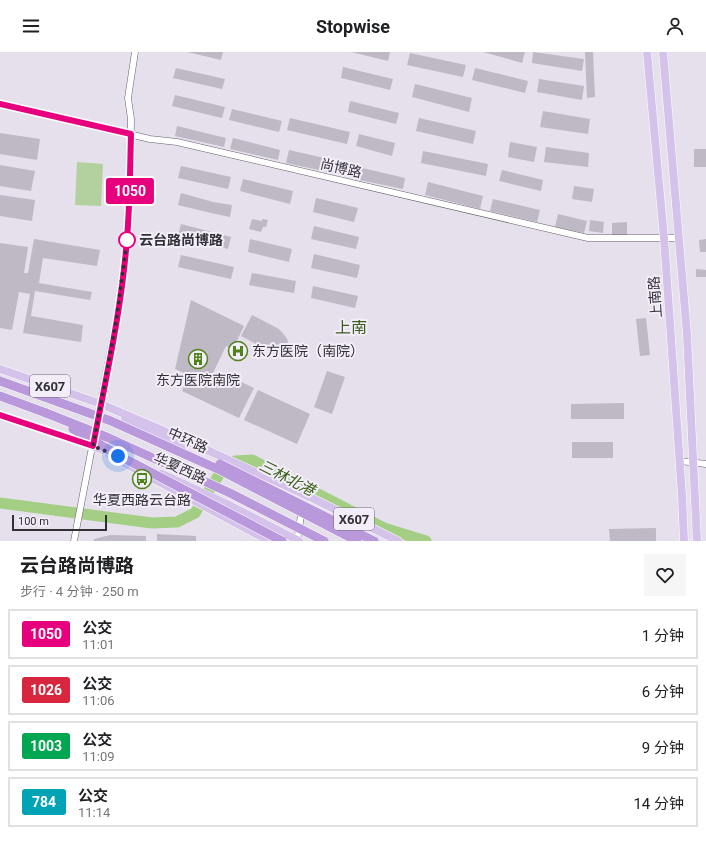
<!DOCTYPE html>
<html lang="zh">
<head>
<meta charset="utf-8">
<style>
	body { margin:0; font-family:Roboto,"Noto Sans SC",sans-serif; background:#f6f6f6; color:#202124; height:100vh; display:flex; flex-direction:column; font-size:15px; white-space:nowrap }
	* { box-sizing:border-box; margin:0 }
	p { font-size:13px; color:#757577 }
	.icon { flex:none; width:22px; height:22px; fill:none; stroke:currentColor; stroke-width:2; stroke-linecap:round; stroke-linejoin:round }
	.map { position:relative; height:489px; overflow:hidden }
	.sheet { display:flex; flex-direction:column; background:#fff; flex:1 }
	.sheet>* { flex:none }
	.badge { padding:0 8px; border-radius:3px; font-size:14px; line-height:26px }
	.scale { position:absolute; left:12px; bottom:10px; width:95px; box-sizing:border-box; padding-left:4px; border:2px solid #333035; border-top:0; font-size:11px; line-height:14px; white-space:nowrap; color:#333035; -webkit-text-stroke:3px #f3edfa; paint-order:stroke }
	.you { position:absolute; width:20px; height:20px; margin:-10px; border:3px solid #fff; border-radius:50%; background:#1a73e8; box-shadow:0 0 0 6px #1a73e833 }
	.map>.badge { position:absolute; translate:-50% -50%; box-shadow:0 0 0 2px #fff }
	.round { display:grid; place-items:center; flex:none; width:42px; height:42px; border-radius:0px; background:#f6f6f6 }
	.overview { display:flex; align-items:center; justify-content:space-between; height:68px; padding:0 20px }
	h1 { font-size:19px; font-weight:700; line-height:30px }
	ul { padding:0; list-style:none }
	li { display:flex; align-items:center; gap:12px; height:50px; margin:0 8px 6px; padding:0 12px; border:2px solid #e0e0e0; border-radius:0px }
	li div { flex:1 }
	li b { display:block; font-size:15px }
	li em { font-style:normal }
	li .badge { min-width:44px; font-weight:700; text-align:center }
	header { display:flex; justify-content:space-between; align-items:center; height:52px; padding:0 20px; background:#fff; font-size:18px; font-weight:700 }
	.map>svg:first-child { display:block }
	.green { fill:#b3d19e }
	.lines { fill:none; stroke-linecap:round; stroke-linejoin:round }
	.river { stroke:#a3ce84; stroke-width:11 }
	.building { fill:#beb9c5 }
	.minor-casing { stroke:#645f69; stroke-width:7 }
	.major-casing { stroke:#fff; stroke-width:9 }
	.highway-casing { stroke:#fff; stroke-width:10 }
	.minor { stroke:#fff; stroke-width:6 }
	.major { stroke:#d5c2ea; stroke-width:8 }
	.highway { stroke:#b999dc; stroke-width:9 }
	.highway-bridge-casing { stroke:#fff; stroke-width:10; stroke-linecap:butt }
	.highway-bridge { stroke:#b999dc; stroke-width:9 }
	.line-casing { stroke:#fff; stroke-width:9 }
	.line { stroke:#e6007e; stroke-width:6 }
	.walk { stroke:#333035; stroke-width:4; stroke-dasharray:0 7.2 }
	.stop-dot { fill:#fff; stroke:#e6007e; stroke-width:2 }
	.labels { text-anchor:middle; stroke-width:4; stroke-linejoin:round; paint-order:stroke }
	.shield { fill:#f3edfa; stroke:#6d6970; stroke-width:1 }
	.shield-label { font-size:13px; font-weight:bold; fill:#333035 }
	.street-label { font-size:14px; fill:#333035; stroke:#f3edfa }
	.stop-label { font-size:14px; font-weight:bold; fill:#333035; stroke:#f3edfa; text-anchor:start }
	.poi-label { font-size:14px; fill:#333035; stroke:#f3edfa }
	.water-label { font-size:15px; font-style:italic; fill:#3a6015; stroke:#f3edfa }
	.quarter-label { font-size:16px; fill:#3a5c1c; stroke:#f3edfa }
</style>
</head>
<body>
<header><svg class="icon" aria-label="menu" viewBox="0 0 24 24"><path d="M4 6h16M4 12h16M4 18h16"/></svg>Stopwise<svg class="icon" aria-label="person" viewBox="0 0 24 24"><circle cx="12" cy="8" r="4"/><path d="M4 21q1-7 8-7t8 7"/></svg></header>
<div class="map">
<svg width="706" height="489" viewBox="0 0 706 489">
	<rect width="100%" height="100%" fill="#e5e0ec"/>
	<path class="green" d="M77 110 103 112 101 154 75 153Z"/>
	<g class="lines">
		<path class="river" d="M0 451 152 471 177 470 195 461 222 418 235 409 252 408 384 476 426 489"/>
	</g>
	<path class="building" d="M187 0H223L221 8Z
		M351 0H390L388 9Z
		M483 0H525L522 11Z
		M533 0 584 7 582 19 532 11Z
		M585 0H593L595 45 587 46Z
		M410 1 466 13 463 25 407 13Z
		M343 15 393 27 390 38 341 26Z
		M176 16 225 27 222 37 173 26Z
		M475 16 528 29 525 41 472 28Z
		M539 27 584 34 582 48 537 40Z
		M415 32 472 46 469 60 412 45Z
		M175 43 225 55 222 66 172 54Z
		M350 49 399 61 396 72 348 60Z
		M232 57 282 69 279 80 229 68Z
		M543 59 590 67 588 82 540 75Z
		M290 66 350 80 347 92 287 78Z
		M419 66 476 79 473 92 416 79Z
		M177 74 226 86 224 95 175 84Z
		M0 81 40 87 37 108 0 102Z
		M359 82 395 91 392 104 356 94Z
		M233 86 280 98 278 108 230 97Z
		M510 90 537 95 534 110 508 105Z
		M546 95 589 101 588 115 544 110Z
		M694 97H706V115H694Z
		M289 98 350 112 347 124 286 111Z
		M423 99 488 112 486 124 421 111Z
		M0 113 35 119 31 139 0 134Z
		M181 114 231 125 228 137 178 126Z
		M358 115 405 126 403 137 355 127Z
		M502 118 543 128 541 139 499 129Z
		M243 127 293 139 290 152 240 139Z
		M428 130 483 144 480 157 425 143Z
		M574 134 594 137 592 150 572 147Z
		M181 141 213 150 232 153 230 165 211 161 178 153Z
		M0 143 35 148 32 169 0 164Z
		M316 146 358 156 354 170 313 160Z
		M493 147 540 158 537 170 490 159Z
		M558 162 587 169 584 181 555 175Z
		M252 167 262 169V167L268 168 266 175H263L261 180 249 177Z
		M590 168 604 170 603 181 589 179Z
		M627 170V183L612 184V171Z
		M181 172 231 185 228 197 178 183Z
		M314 174 359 185 356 197 311 187Z
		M34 187 100 198 97 214 43 206 39 231 92 240 90 248 35 239 31 264 83 273 81 290 23 281 30 242 19 240 12 278 0 276V191L28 195 24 221H28Z
		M250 187 292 197 289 210 248 200Z
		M706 187V200H700L699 188Z
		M314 202 360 213 357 226 311 216Z
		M181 203 234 215 231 227 178 215Z
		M696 217 706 218V225H696Z
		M252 221 296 229 294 241 249 233Z
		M313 234 358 244 355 256 311 246Z
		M191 248 244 274 233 297 226 294 213 321 233 332 237 328 254 336 239 366 182 339 188 323 175 317Z
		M252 263 279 277 286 285 288 289 286 298 282 306 241 284Z
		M646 266 650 303 640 304 636 267Z
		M327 319 345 325 332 362 314 355Z
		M258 338 310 362 297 392 244 368Z
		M624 351V367H571V352Z
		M572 390H613V406H572Z
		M656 476V489H610L609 477Z
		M157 482 196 484V489H157Z
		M110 483 146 484V489H94V487Z"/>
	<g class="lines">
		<defs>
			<path id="minor" d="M0 52 150 87 177 90 588 186H679
				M680 409 706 412
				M74 489 116 270 123 227 127 187 130 136 131 67 128 46 135 0
				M297 489 302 457"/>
			<path id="major" d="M647 0 664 186 682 443 684 489
				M663 0 687 282 697 489
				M0 317 101 352 185 388 310 445 398 489
				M0 363 103 398
				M125 367 142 377 182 396
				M109 403 269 489
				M162 422 231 454 299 489"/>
			<path id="highway" d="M0 344 46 361"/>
		</defs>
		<use href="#minor" class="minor-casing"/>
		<use href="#major" class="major-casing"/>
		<use href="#highway" class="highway-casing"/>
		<use href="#minor" class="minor"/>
		<use href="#major" class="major"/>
		<use href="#highway" class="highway"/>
		<defs>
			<path id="highway-bridge" d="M0 329 111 369 222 419 357 489
				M46 361 109 386 230 441 324 489
				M73 377 116 402 282 489
				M220 412 374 489"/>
		</defs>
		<use href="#highway-bridge" class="highway-bridge-casing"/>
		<use href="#highway-bridge" class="highway-bridge"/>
	</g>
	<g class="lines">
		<defs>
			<path id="line" d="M0 52 131 82C130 117 130 152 127 186 122 256 106 325 93 394L0 363"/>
		</defs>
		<use href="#line" class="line-casing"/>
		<use href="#line" class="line"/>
		<path class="walk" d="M118 404 93 394 116 270 127 188"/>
	</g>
	<defs>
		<symbol id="hospital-ring" viewBox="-11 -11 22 22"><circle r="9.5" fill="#f3edfa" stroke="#4f8318" stroke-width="1.5"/><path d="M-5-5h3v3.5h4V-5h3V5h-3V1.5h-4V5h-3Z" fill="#4f8318"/></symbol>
		<symbol id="building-ring" viewBox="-11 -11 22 22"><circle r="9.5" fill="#f3edfa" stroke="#4f8318" stroke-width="1.5"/><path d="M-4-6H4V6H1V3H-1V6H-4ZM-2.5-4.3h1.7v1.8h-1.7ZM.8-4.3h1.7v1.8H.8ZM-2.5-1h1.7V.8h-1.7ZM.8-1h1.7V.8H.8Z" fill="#4f8318"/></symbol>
		<symbol id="bus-ring" viewBox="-11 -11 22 22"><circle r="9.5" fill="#f3edfa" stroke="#4f8318" stroke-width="1.5"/><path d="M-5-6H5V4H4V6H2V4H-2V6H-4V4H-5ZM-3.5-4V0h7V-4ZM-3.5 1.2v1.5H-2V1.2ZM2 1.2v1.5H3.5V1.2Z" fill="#4f8318"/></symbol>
	</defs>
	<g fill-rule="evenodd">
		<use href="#hospital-ring" x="227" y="288" width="22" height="22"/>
		<use href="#building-ring" x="187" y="296" width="22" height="22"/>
		<use href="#bus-ring" x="131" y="416" width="22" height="22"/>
	</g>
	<circle class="stop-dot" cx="127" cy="188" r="8"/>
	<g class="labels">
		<g class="shield">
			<rect x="30" y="323" width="40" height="22" rx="3"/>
			<rect x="334" y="456" width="40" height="22" rx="3"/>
		</g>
		<g class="shield-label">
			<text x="50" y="339">X607</text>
			<text x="354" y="472">X607</text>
		</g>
		<g class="street-label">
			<text transform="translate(341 116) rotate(13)" y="5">尚博路</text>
			<text transform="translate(655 245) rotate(-94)" y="5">上南路</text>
			<text transform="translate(188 388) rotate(24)" y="5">中环路</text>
			<text transform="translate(180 416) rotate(24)" y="5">华夏西路</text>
		</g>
		<g class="stop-label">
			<text x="139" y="193">云台路尚博路</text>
		</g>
		<g class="poi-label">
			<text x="252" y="304" text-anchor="start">东方医院（南院）</text>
			<text x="198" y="333">东方医院南院</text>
			<text x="142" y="453">华夏西路云台路</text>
		</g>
		<g class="water-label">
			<text transform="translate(287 426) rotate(27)" y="5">三林北港</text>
		</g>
		<g class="quarter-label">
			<text x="351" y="281">上南</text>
		</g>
	</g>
</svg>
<div class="scale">100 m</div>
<div class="you" style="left:118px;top:404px"></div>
<b class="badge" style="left:130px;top:139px;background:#e6007e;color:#fff">1050</b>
</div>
<section class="sheet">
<div class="overview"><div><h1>云台路尚博路</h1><p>步行 · 4 分钟 · 250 m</p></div><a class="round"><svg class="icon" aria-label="heart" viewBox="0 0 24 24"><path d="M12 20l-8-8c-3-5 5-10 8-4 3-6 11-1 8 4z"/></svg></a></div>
<ul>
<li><span class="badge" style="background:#e6007e;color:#fff">1050</span><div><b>公交</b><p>11:01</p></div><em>1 分钟</em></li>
<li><span class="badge" style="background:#d7263d;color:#fff">1026</span><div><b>公交</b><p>11:06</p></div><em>6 分钟</em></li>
<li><span class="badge" style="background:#00a651;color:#fff">1003</span><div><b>公交</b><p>11:09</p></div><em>9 分钟</em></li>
<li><span class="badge" style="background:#00a3b4;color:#fff">784</span><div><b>公交</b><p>11:14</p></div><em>14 分钟</em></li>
</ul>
</section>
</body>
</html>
